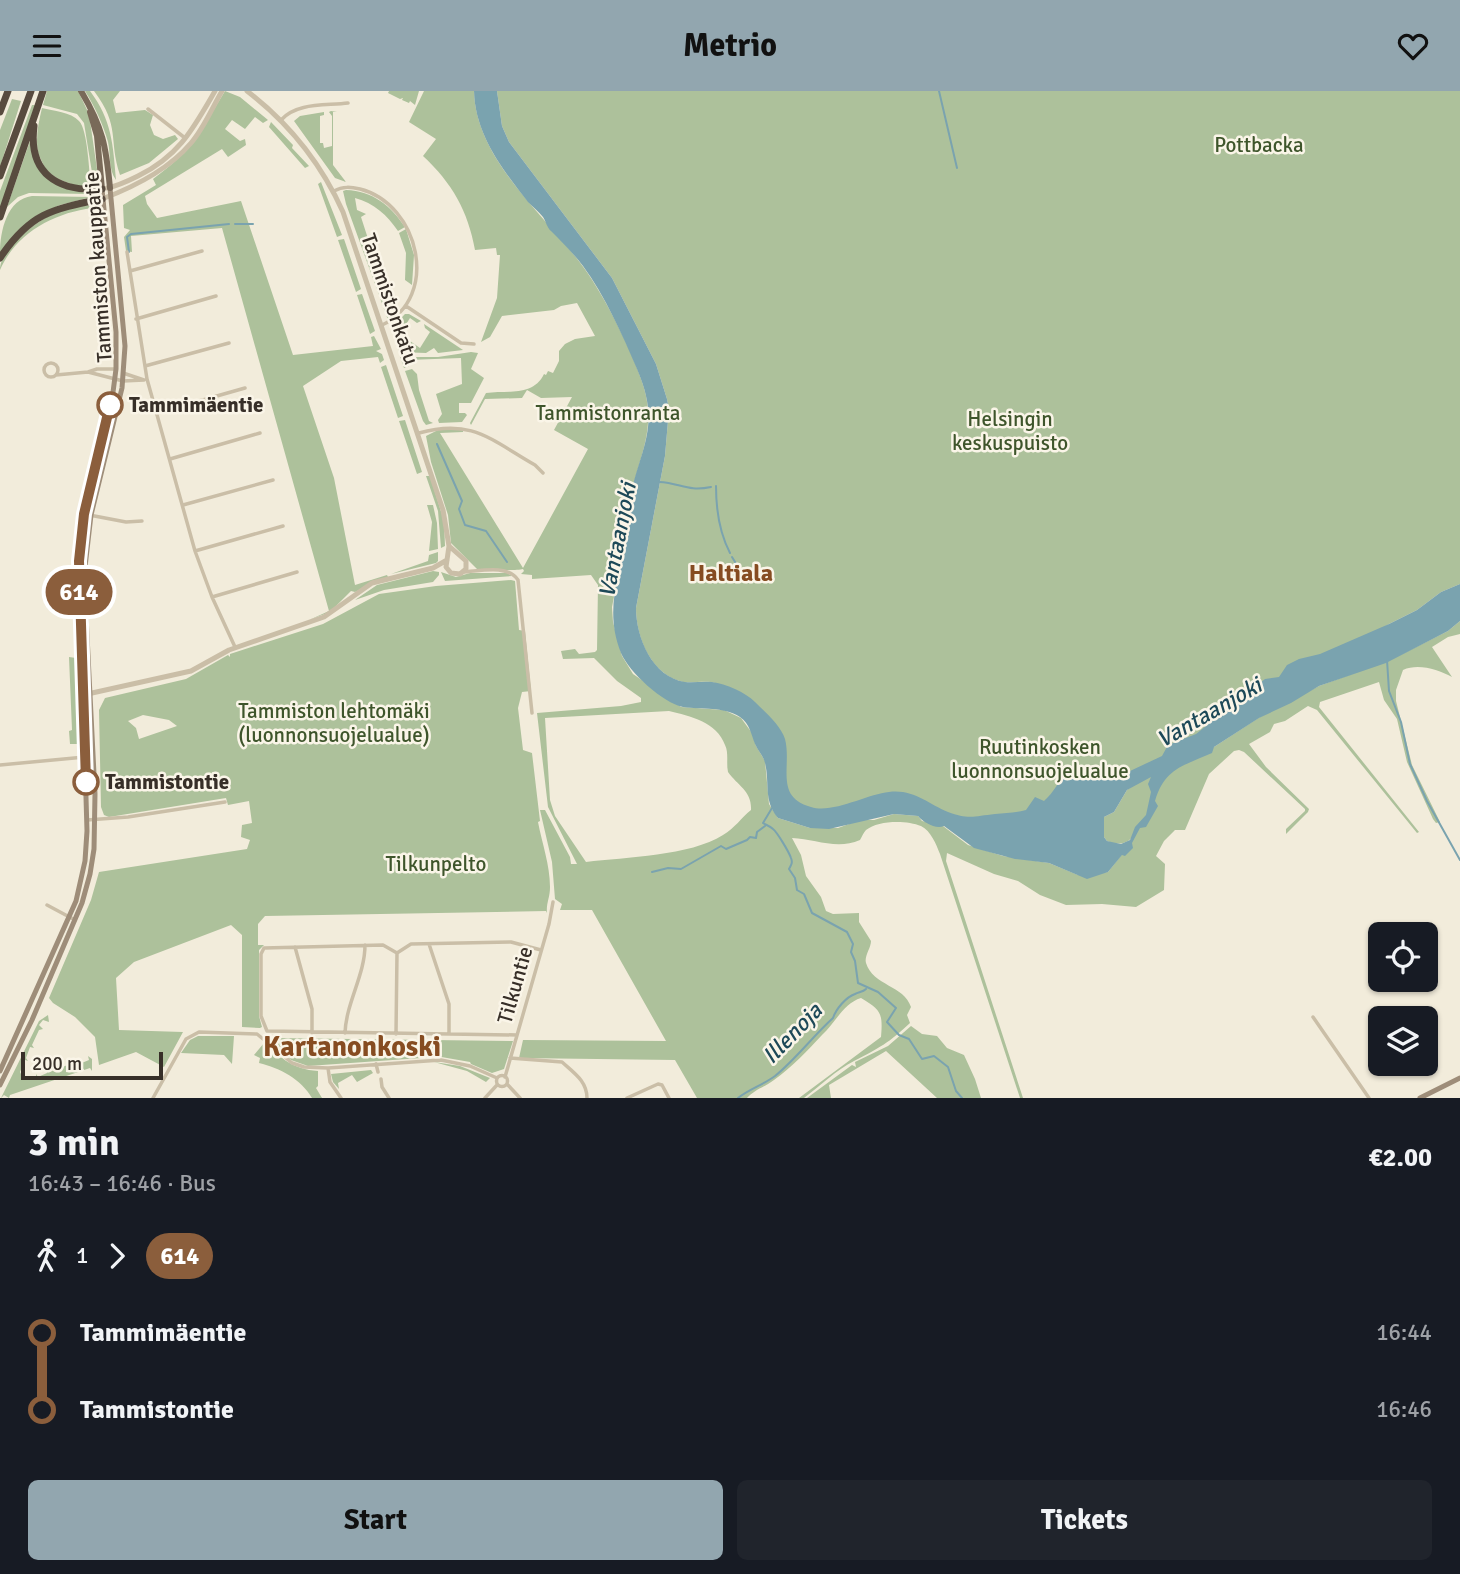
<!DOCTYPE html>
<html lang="en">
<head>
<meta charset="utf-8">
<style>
	body { margin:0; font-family:Signika,sans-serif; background:#20242c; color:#f1f3f6; height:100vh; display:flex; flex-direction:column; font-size:26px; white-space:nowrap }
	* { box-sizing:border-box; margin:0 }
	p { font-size:23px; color:#9ea1a6 }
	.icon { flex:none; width:38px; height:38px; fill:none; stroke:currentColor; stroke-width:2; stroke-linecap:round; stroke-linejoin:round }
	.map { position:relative; height:1007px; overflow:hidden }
	.sheet { display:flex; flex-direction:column; background:#171b24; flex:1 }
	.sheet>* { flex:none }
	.badge { padding:0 14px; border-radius:23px; font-size:24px; line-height:46px }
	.fabs { position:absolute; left:1368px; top:831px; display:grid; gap:14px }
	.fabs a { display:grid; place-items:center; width:70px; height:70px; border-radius:10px; background:#171b24; box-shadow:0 2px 5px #0004; font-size:35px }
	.scale { position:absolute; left:21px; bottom:18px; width:142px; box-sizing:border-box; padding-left:7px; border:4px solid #372f28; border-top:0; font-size:19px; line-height:24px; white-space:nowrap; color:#372f28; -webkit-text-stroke:5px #faf5e8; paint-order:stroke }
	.map>.badge { position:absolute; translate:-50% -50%; box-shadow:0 0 0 4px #fff }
	.legs { display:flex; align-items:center; gap:10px; height:77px; padding:0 28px; font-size:23px }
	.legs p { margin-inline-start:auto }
	.headline { display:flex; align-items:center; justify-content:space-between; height:119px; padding:0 28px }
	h1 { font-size:38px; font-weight:700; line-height:52px }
	.primary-button { display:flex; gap:14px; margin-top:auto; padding:14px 28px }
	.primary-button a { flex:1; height:80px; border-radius:10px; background:#92a6af; color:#111; font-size:28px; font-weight:700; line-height:80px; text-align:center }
	.primary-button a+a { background:#20242c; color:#f1f3f6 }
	ul { padding:0 28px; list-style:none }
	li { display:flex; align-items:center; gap:24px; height:77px; font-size:26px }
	li i { display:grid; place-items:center; width:10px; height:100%; margin:0 9px; background:currentColor }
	li i::after { content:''; width:18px; height:18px; margin:-9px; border:5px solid; border-radius:50%; background:#171b24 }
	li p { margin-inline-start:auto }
	li:first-child i { background:linear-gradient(#0000 50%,currentColor 0) }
	li:last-child i { background:linear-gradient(currentColor 50%,#0000 0) }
	header { display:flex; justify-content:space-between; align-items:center; height:91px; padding:0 28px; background:#92a6af; color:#111; font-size:32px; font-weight:700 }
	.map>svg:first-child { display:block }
	.green { fill:#adc19b; fill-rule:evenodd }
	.water { fill:#7aa3af; fill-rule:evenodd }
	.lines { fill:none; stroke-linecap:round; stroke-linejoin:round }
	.stream { stroke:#7aa3af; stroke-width:2 }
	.minor { stroke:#cabea7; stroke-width:3.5 }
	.tertiary { stroke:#cabea7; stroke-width:5 }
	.secondary { stroke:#9e8d79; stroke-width:5 }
	.primary { stroke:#796a59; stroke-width:6 }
	.motorway { stroke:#584b3f; stroke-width:7 }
	.line-1-casing { stroke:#fff; stroke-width:16 }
	.line-1 { stroke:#8b5e3c; stroke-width:10 }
	.stop-1-dot { fill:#fff; stroke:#8b5e3c; stroke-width:3.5 }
	.labels { text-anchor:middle; stroke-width:5; stroke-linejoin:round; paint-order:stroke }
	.park-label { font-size:21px; fill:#3e552b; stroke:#faf5e8 }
	.street-label { font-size:21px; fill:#372f28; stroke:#faf5e8 }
	.stop-label { font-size:21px; font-weight:bold; fill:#372f28; stroke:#faf5e8; text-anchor:start }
	.water-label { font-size:23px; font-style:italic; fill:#1d4958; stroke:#faf5e8 }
	.quarter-label { font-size:24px; font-weight:bold; fill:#864c21; stroke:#faf5e8 }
	.district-label { font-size:28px; font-weight:bold; fill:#864c21; stroke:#faf5e8 }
</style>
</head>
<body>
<header><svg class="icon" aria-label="menu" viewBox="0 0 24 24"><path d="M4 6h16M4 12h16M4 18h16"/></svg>Metrio<svg class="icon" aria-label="heart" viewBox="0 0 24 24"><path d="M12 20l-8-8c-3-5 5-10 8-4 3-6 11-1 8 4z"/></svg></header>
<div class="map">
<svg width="1460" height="1007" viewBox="0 0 1460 1007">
	<rect width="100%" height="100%" fill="#f2ecdb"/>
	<path class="green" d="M47 0H78L89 23 98 85 94 94 84 32 77 23 43 14Z
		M85 0H90C112 29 113 54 116 89 108 78 111 64 108 51 103 33 95 16 85 0Z
		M94 0H120L113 9 116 22 145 19 153 24 150 34 154 44 163 48 175 44 178 48 149 72 120 84C108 48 121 36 94 0Z
		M225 0 240 6 268 29 263 32 255 26 245 38 232 29 225 38 240 50 245 48 246 54 228 66 222 58 145 105 147 113 157 127 241 110 293 264 373 255 371 246 374 245 381 258 376 260 382 263 384 269 380 272 378 266 341 270 303 295 334 387 355 494 387 484 388 486 355 501 351 500 330 521 309 529 329 520 222 137 131 145 132 161 126 160 124 146 130 139 124 137 123 114 156 94 153 88C192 60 201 40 225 0Z
		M389 0H419L415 14 410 10 409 12 402 9 403 7 400 8 388 2Z
		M424 0H474C476 70 546 124 584 177 605 206 634 263 644 297 659 348 629 380 629 428L612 516 613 531 622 565 633 583 681 616 724 619 741 627 752 642 756 655 765 670 769 713 778 727 810 737H838L860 729H874L894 723 918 725 922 730 943 735 968 754 1003 765 1049 772 1078 784 1108 781 1131 752 1133 745C1127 754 1116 754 1107 750L1104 746V726L1114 721 1127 699 1144 685 1214 656 1260 626 1319 595 1390 569 1448 540 1460 530V543L1448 546 1432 556 1452 586C1438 579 1419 572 1403 579L1396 599V610L1412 674 1440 731 1436 732 1433 728 1407 671 1397 628 1384 609 1379 591 1320 611 1319 616 1419 741 1417 742 1317 619 1308 615 1285 630 1274 633 1270 641 1249 653 1266 676 1309 718 1308 721 1286 743V738L1305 720V718L1244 661 1239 659 1234 660 1209 683 1185 739H1175L1164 750 1156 765 1165 773 1164 799 1136 816 1102 813 1066 814 1040 804 1018 790 994 783 947 762 946 770 1023 1007H1020L940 763C936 753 931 740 921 735 907 729 878 729 866 739 863 742 862 746 860 749 837 759 815 748 792 747L801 764 806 785 821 806 826 820 833 823 859 822V831L871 850C871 857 864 865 866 872 873 895 904 894 911 916L907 924 910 932C889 952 879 957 854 970 836 979 820 995 804 1007H799L881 946C883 922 881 919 861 907 844 912 835 932 822 944 808 959 791 977 774 989 765 996 755 998 747 1007H697L675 969 519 967 523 949 666 950 592 819H560L562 813 555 808 552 771 540 719H545L570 766 571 773H577L548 716 537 622 621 615 641 611V607L617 590 594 567 563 568 561 560 575 558 579 563 595 561 597 559 598 494 591 484 532 488V484L521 483 524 480 523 478C516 480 486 479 477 478L451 452 448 424 431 371 426 345 438 339H463V341L440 342 523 477 588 358 554 339 572 306 541 307 527 299 522 307 485 308 471 334 470 332 486 302C507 299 533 306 544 283L546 284 548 280 553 282 559 270V260L565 253 575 248 595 245 577 212 561 215 554 219 502 225 490 246 481 251 497 207 500 164H497L496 157 475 159C468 120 452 92 423 65L436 48 409 31ZM669 620C690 625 717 631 725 654 729 662 726 672 728 681 738 695 752 700 751 719 741 727 735 737 723 744 690 765 626 766 586 771L555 725 550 709 545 627Z
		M497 0H1460V493L1441 501 1417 519 1389 533 1250 614 1251 616 1226 637 1143 681 998 740 942 723 792 720 773 670 732 598C725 596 718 592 711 591 702 590 693 592 683 591 651 584 636 546 636 517L665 365 669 318 667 308 656 273 612 187 509 51 502 35Z
		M12 8 21 10 0 76V39Z
		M32 14H35L0 121V100Z
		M42 17C53 20 71 21 79 30 88 39 89 82 91 96 82 97 77 95 69 92 31 80 34 49 42 17Z
		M331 20 337 21H333V74L346 91 335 87 294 30 300 25 324 21V24L320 25V52H323L324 57 332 55V25L329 21Z
		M271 31 293 54 292 57 309 75 305 77 269 36Z
		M31 47 51 90 64 97 90 103 29 102 18 106 7 116Z
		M321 91 342 144 337 146 318 93Z
		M346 99C373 100 391 115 405 136L398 140C387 124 374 112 355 107L357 119 366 123 361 126 391 219 395 218 396 222 388 229 346 113 343 100Z
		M32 105 91 106 60 114 36 125 0 162C0 140 7 108 32 105Z
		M91 114 92 117C54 122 16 142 0 179 0 169 6 163 12 155 32 131 59 116 91 114Z
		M406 138 414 164 412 194 405 189 406 162 399 142Z
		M344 148 361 198 356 201 338 149Z
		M362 203 375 240 370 243 357 204Z
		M405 223H409L421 230 417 232 410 227 400 243 420 257 430 241 425 237 424 233 463 259 438 262 434 257 426 262 399 261 392 236Z
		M471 261 478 262 471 278 484 287 471 312H459V322H465L467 324 462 331 439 332 438 329 442 323 436 303 462 293 461 267 408 269 409 275 404 277 400 266H438Z
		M386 274 403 325 398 327 381 276Z
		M412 278 417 283 419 299 429 330 433 332 426 334 423 330 405 280Z
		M405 329 422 381 417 383 399 330Z
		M426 385H430L444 430 445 455 441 457 438 420Z
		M427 414H433L437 432 438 458 429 460 432 431Z
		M438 461V470L436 472 391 483 428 470 429 464Z
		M433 480 439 481V484L433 491 384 499 355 509 377 494Z
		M441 481 456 486 470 482H507L512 485 445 490Z
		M511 489 515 490 519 539 525 540 531 600 522 601 518 617 523 659 532 662 540 730 538 731C542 752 550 774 550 796 550 807 546 812 547 822L546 820 265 825 258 833V854H264L259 859V925L262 936 260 937 242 936V844L231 834 134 871 116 887 119 939 183 941 164 976 136 961 99 974 95 946 75 926 53 912 49 907 91 809 99 781 247 758 250 749 241 746 242 734 252 732 249 710 228 714 226 707 109 726 104 724 101 716 99 619 105 607 186 588 228 564 230 566V563L323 533 379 503 436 495ZM143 624 169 629 177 635 139 648 136 637 128 630Z
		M69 566 76 567 79 648 77 653H70L69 640 72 639Z
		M48 924 49 931 43 929 39 934 43 938 39 939 32 954 34 957 30 956 26 967 28 970 25 969 20 981 23 987 27 986 28 989 36 986V983L38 986 47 982 46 979 49 981 58 978V974L60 977 70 973 72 976 89 969 88 965 92 968V980L90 977 10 1004 9 1007 4 1004 1 1007 39 930Z
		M911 935 922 943 937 945 947 957 964 964 975 988 981 1007H937L886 960 829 994 831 1007H807L852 974 856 976 855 971 888 955Z
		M198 945H234L232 973 224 964 181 962 190 949Z
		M270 945 273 947 513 950 504 978 492 982 471 973 470 971 430 964H423L421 967 308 975 291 969 268 947Z
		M264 952C283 968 292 978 318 980V995L316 997 322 1007H312C301 988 280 977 259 972L260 967 254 964Z
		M434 971 460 975 490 987 486 991 467 980Z
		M371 979 373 982 357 991 352 984 338 992 339 998 333 991 331 983Z"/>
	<path class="water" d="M474 0H497L502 35 509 51 612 187 656 273 667 308 669 318 665 365 636 517C636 546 652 586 685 591 694 592 703 590 712 591 726 593 745 601 755 611 765 621 781 635 785 648 792 675 774 706 811 716 833 723 867 703 889 701 914 698 928 713 948 721 969 729 975 725 995 723 1006 722 1015 722 1026 719L1035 706 1044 710C1054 701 1060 690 1065 678L1070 676 1097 680 1102 677 1105 679 1103 681 1107 685 1120 689 1130 680 1162 665 1168 654 1196 643 1265 588 1279 586 1287 574 1299 568 1320 563 1389 533 1417 519 1441 501 1460 493V530L1448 540 1386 572 1319 595 1291 612 1259 627 1214 656 1212 662C1183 675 1165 677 1155 710L1158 715 1146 736 1140 737 1132 752 1133 757 1125 765 1122 764 1108 781 1087 788 1049 772 1015 768 974 757 944 735C936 739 923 731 918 725L894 723 829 738 810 737 778 727C763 709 770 692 765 672 763 664 758 660 755 653 751 643 750 633 740 626 723 615 702 619 683 616 663 612 629 581 621 562 604 520 619 485 627 443 629 431 628 418 630 406 642 353 661 334 637 278 622 243 605 205 583 175 573 162 562 151 551 140 547 137 546 130 543 126 539 121 533 116 528 111 502 78 475 43 474 0ZM1151 686 1148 693 1151 701 1146 724 1135 736 1130 749 1121 753 1107 750 1104 746V726L1114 721 1127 699Z"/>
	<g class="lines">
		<path class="stream" d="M939 0 957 77
			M235 133H253
			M129 161 127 146 131 143 229 133
			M437 353 462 410 459 418 465 434 486 440 507 471
			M659 391C681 392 687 401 711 396
			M716 395C716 419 719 441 730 462
			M732 466 740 479
			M1387 569 1389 600 1401 631 1410 673 1427 710 1460 769
			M772 717 763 732C766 734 770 735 773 738 777 741 789 761 791 767 793 772 791 774 789 778L795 787 797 799 804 803 812 822 847 841 853 853 851 861 855 870 858 892 878 901 896 917 887 931 899 944 909 948 922 968 934 965 948 976 956 1000 962 1007
			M652 781 668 777 681 778 721 755 726 758 747 749 750 746 756 747 757 741 765 735
			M738 1007C749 998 763 994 775 985 796 968 813 945 833 927 836 918 846 906 855 903 859 901 863 901 866 898"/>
		<path class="minor" d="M148 18 185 47
			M281 29C297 11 326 15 348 12
			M334 100C343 95 351 96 360 98 419 113 441 206 382 234
			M127 161 147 288 195 460 212 506 235 556
			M130 180 202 160
			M406 215 461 252 474 253
			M136 228 216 205
			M44 279a7 7 0 1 1 14 0a7 7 0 1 1-14 0Z
			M145 275 229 252
			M88 281 123 290 144 289
			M123 282 144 289
			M56 284 88 281 97 278H116
			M157 322 245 297
			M419 342C472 327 491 349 535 374L543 382
			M170 368 260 342
			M183 414 273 389
			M84 423 126 431 142 430
			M195 460 283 435
			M464 481C480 480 508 473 518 489L532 622
			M212 506 297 481
			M0 674 85 666
			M87 729 128 726 225 711
			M47 814 75 829
			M429 853 449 913V943
			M295 856 312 918V942
			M1313 926 1369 1007
			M267 940 261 925V863L264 857 383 854 397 862 411 853 511 851 541 859
			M268 940 517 944
			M345 942C346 912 365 884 365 854
			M396 943 397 862
			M510 967 562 971C574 982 587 990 587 1007
			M376 973 378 981
			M328 977 330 991 341 1007
			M496.5 990a5.5 5.5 0 1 1 11 0a5.5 5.5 0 1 1-11 0Z
			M505 986 549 833 553 811
			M381 988 382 996 389 1007
			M507 993 520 1007
			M153 1007 186 948 199 941 257 943 292 972 304 976 328 977 441 969 470 975 497 987
			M485 1007 497 994
			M627 1007 658 993 662 994 669 1007"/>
		<path class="tertiary" d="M247 0C290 33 321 72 343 121L443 419 449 455 446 476 451 482 460 483 466 478V470L449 455
			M107 97C118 95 128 90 138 85 179 65 193 38 215 0
			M102 108C134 96 169 78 191 52 204 37 212 17 222 0
			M83 604 191 580 229 559 324 526 372 492 433 477 447 469"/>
		<path class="secondary" d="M0 980 76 810 85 770 87 740 79 470 84 423 112 309 116 278V241L102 98
			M0 994 32 929 82 812 90 783 94 758 95 703 84 485 91 424 122 297 125 255 110 97
			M1420 1007 1460 987"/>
		<path class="primary" d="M81 0C103 37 106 55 110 97
			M90 21 97 45 102 98"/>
		<path class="motorway" d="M0 21 8 0
			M34 35C28 83 58 101 102 98
			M0 85 31 0
			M0 126 43 0
			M0 167C30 122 52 118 102 108"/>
	</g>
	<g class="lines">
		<defs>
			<path id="line-1" d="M86 691 79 470 84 423 110 314"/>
		</defs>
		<use href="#line-1" class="line-1-casing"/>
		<use href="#line-1" class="line-1"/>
	</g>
	<g class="stop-1-dot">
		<circle cx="110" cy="314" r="12"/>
		<circle cx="86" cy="691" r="12"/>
	</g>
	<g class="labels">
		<g class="park-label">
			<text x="1259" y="61">Pottbacka</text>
			<text x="608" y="329">Tammistonranta</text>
			<text x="1010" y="335">Helsingin<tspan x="1010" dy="24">keskuspuisto</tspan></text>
			<text x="334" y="627">Tammiston lehtomäki<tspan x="334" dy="24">(luonnonsuojelualue)</tspan></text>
			<text x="1040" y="663">Ruutinkosken<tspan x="1040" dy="24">luonnonsuojelualue</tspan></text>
			<text x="436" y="780">Tilkunpelto</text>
		</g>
		<g class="street-label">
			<text transform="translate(98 176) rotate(-94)" y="7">Tammiston kauppatie</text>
			<text transform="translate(390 208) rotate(71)" y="7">Tammistonkatu</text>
			<text transform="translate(515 894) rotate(-74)" y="7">Tilkuntie</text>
		</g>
		<g class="stop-label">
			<text x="129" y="321">Tammimäentie</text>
			<text x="105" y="698">Tammistontie</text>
		</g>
		<g class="water-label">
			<text transform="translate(617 449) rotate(-79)" y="8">Vantaanjoki</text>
			<text transform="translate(1209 621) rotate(-30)" y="8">Vantaanjoki</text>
			<text transform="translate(792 942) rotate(-46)" y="8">Illenoja</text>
		</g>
		<g class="quarter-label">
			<text x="731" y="490">Haltiala</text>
		</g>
		<g class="district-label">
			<text x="352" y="965">Kartanonkoski</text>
		</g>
	</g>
</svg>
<div class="fabs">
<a><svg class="icon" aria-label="locate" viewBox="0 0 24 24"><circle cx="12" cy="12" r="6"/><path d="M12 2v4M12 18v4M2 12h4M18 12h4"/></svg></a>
<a><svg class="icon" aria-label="layers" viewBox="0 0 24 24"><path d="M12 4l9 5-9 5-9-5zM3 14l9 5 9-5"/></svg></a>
</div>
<div class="scale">200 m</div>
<b class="badge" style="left:79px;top:501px;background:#8b5e3c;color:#fff">614</b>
</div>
<section class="sheet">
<div class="headline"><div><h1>3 min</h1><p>16:43 – 16:46 · Bus</p></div><b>€2.00</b></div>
<div class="legs"><svg class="icon" aria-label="walk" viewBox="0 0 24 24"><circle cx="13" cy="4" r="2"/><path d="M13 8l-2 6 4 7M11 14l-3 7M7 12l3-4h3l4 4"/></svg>1<svg class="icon" aria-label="forward" viewBox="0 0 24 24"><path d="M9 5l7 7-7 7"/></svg><b class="badge" style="background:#8b5e3c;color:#fff">614</b></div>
<ul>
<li><i style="color:#8b5e3c"></i><b>Tammimäentie</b><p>16:44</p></li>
<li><i style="color:#8b5e3c"></i><b>Tammistontie</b><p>16:46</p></li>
</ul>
<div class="primary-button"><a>Start</a><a>Tickets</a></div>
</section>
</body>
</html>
